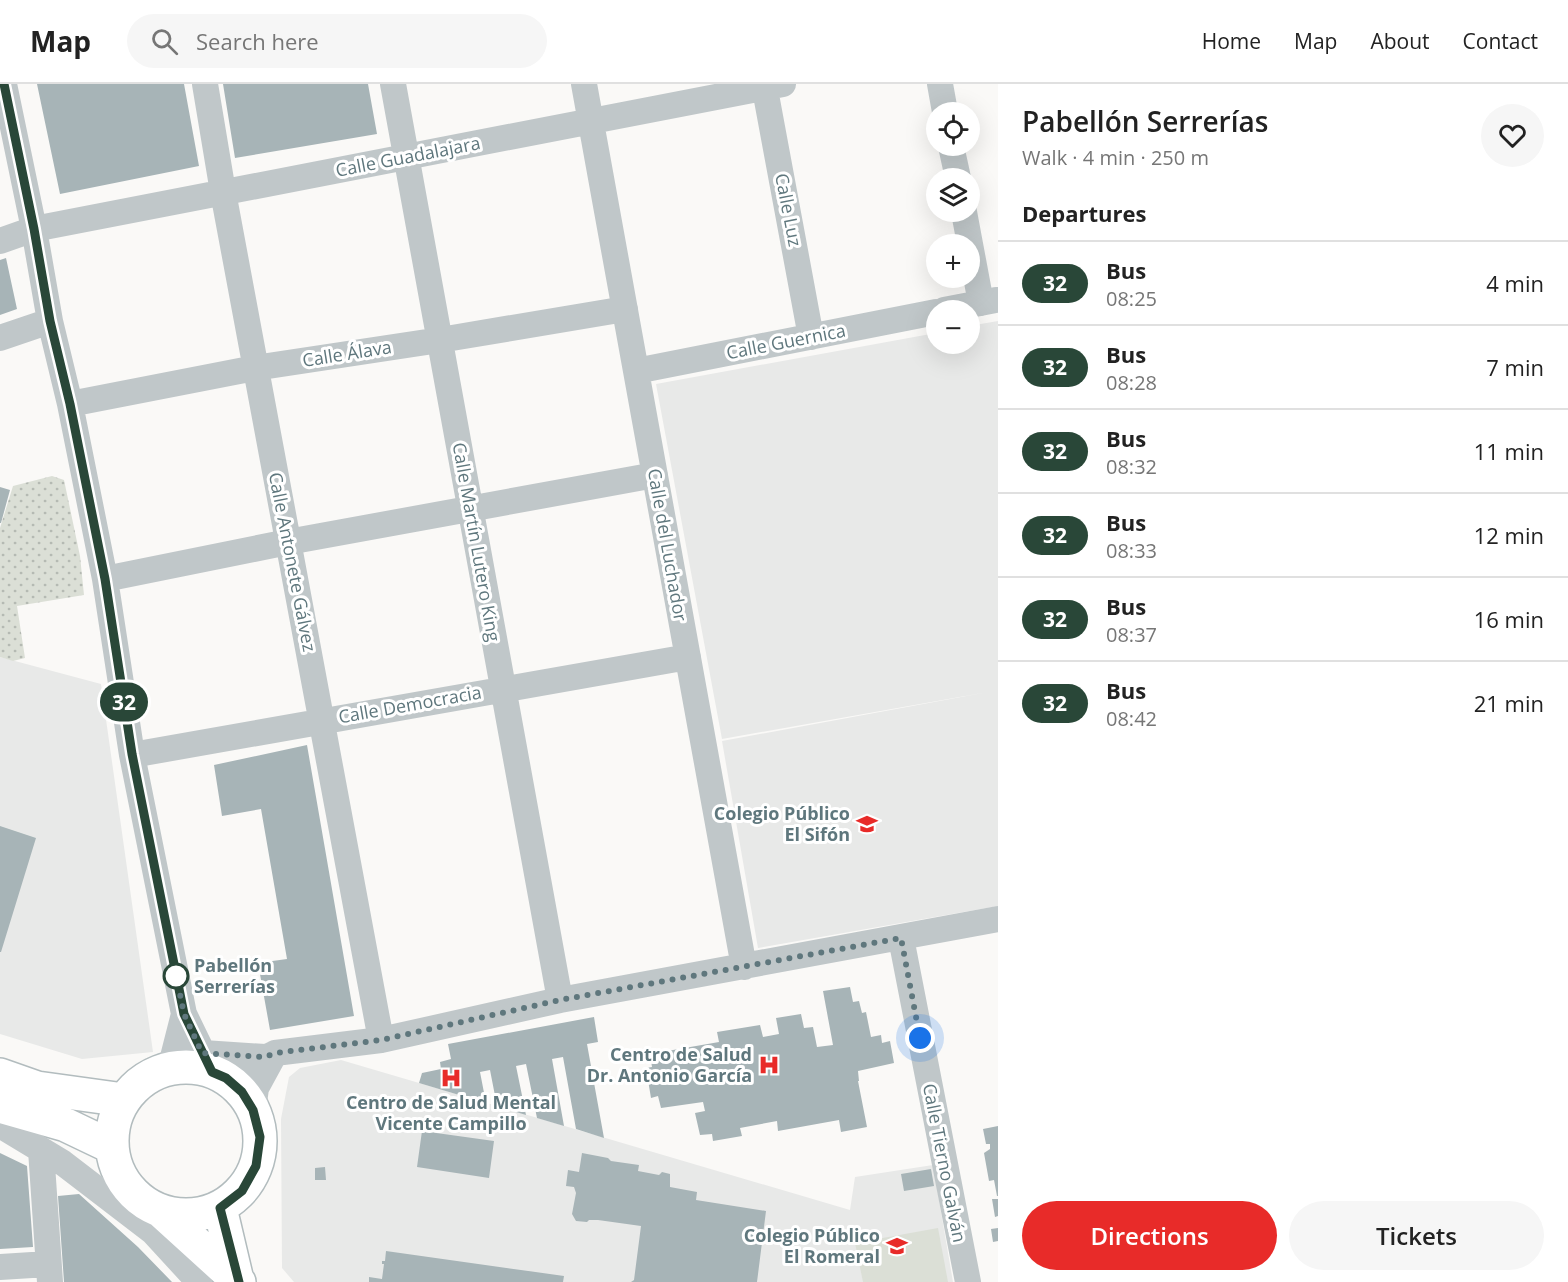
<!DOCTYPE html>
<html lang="en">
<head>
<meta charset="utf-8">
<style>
	body { margin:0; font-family:"Open Sans",sans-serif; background:#f6f6f6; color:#222; height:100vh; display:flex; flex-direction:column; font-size:22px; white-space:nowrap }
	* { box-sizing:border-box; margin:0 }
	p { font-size:20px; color:#767676 }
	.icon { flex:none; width:33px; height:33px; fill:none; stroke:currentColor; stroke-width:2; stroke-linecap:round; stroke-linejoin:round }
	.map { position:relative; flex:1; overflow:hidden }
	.panel { display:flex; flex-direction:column; background:#fff; width:570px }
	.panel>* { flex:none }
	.badge { padding:0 12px; border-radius:20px; font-size:21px; line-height:39px }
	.fabs { position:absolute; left:926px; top:18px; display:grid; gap:12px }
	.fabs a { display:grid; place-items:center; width:54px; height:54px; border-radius:50%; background:#fff; box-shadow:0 6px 24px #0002; font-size:30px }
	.you { position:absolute; width:30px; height:30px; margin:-15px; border:4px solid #fff; border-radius:50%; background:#1a73e8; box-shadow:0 0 0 9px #1a73e833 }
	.map>.badge { position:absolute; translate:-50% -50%; box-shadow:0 0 0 3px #fff }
	h2 { padding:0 24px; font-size:22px; line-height:54px }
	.round { display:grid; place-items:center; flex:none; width:63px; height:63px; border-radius:32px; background:#f6f6f6 }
	.headline { display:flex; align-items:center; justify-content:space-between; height:102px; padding:0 24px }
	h1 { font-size:28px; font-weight:600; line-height:45px }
	.button { display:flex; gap:12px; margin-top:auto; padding:12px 24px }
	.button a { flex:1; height:69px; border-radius:36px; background:#e82b29; color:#fff; font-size:24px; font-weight:600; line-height:69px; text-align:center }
	.button a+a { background:#f6f6f6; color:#222 }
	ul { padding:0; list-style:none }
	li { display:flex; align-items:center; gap:18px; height:84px; padding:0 24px; border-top:2px solid #e0e0e0 }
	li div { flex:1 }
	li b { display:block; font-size:22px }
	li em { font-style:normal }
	li .badge { min-width:66px; font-weight:700; text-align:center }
	header { display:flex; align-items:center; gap:36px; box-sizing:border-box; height:84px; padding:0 30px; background:#fff; border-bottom:2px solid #e0e0e0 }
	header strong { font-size:28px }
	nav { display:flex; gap:33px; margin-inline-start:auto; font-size:21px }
	.search { width:420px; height:54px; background:#f6f6f6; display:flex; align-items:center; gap:15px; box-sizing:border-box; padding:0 21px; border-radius:33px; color:#767676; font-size:22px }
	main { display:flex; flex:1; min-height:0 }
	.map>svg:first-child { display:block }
	.built { fill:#e8e9e8 }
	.park { fill:url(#park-dots) }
	.pitch { fill:#dbdfd6 }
	.building { fill:#a7b4b7 }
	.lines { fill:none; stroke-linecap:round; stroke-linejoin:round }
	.secondary-casing { stroke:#b2bcbe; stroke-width:36 }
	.street { stroke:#c0c7c9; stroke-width:26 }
	.secondary { stroke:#fff; stroke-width:33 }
	.line-casing { stroke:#fff; stroke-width:14 }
	.line { stroke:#294738; stroke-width:9 }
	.walk { stroke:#5f777d; stroke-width:6; stroke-dasharray:0 10.8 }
	.stop-dot { fill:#fff; stroke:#294738; stroke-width:3 }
	.labels { text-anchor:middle; stroke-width:6; stroke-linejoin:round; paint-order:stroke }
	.street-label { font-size:18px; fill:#5f777d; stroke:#fff }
	.poi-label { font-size:18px; font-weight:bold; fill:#5f777d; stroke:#fff; text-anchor:end }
	.stop-label { font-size:18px; font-weight:bold; fill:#5f777d; stroke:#fff; text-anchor:start }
</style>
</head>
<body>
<header>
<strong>Map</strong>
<div class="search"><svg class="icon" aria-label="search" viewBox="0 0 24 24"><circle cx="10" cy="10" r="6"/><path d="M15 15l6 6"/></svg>Search here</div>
<nav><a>Home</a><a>Map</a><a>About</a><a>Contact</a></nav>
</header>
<main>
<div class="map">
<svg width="998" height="1198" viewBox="0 0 998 1198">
	<defs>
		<pattern id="park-dots" width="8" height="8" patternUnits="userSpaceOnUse" patternTransform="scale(1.5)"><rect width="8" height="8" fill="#dbdfd6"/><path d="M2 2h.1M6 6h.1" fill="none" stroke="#b5bab3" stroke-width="1.8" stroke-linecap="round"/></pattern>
	</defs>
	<rect width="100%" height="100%" fill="#faf9f7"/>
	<path class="built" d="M998 237V822L758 864 722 657 988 608 722 655 656 300 936 249V260H969V242Z
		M0 573 101 600 153 968 82 975 0 950Z
		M341 976 850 1126 855 1093 933 1081 953 1198H294L282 1184 281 1035 289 993 300 984Z"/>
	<path class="park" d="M52 392 64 396 80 472 84 511 17 522 25 574 13 577 0 573V444L13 402Z"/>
	<path class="pitch" d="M938 1144 948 1198H863L855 1159Z"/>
	<path class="building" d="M37 0H184L199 82 60 110Z
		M223 0H368L377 50 235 74Z
		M6 174 17 225 0 231V176Z
		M0 403 10 406 1 439H0Z
		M307 661 354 932 270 946 258 879 287 875 261 725 222 732 214 681Z
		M0 742 36 754 1 868H0Z
		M850 903 853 918 859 917 862 929 866 928 871 953 881 951 882 959 890 957 894 979 858 987 859 997H858L867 1043 841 1048 839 1036 778 1047 777 1037 740 1044 742 1052 713 1057 712 1050 700 1051 695 1029 705 1027 703 1018 661 1024 658 1012 651 1014 646 984 652 983 650 970 719 958 717 948 760 941 763 953 779 950 776 934 801 930 804 944 813 943 817 963 833 961 823 907Z
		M594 933 598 958 587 960 604 1054 576 1045 563 973 552 975 564 1042 537 1034 526 980 516 982 526 1031 497 1022 490 986 480 988 486 1019 419 999 422 989 441 985 440 978 451 975 448 960Z
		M998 1042V1112H997L994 1096 989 1097 984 1069 990 1065V1060H986L983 1045Z
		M422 1047 494 1057 489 1094 417 1083Z
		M0 1069 27 1082 33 1163 0 1165Z
		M582 1069 608 1074 611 1077 639 1081 638 1087 659 1091 662 1088 670 1090V1103L697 1108 696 1116 766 1127 757 1198H631L634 1196 641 1142 598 1136H589L587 1138 576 1137 572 1130 576 1109 574 1103 566 1102 568 1086 579 1088Z
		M325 1083 326 1096H315V1084Z
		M931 1085 934 1102 904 1107 901 1090Z
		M79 1110 138 1163 172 1198H64L58 1112Z
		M992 1115H998V1132L995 1133Z
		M998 1144V1157L993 1158 991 1145Z
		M386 1167 564 1192 563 1198H369V1193L382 1195 384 1180H382V1177H385Z"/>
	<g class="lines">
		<defs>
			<path id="secondary" d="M112 1057a74 74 0 1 1 148 0a74 74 0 1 1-148 0Z
				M0 991 37 1004 124 1016
				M0 1022 66 1041 112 1063
				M220 1124 237 1196
				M162 1128 239 1198"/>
		</defs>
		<use href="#secondary" class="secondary-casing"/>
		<path class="street" d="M4 0 34 145 50 237 70 320 105 495 132 671 184 930 212 988
			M205 0 223 108 381 956
			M393 0 560 916
			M584 0 744 883
			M764 0 811 253
			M940 0 945 28
			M951 62 958 94
			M964 128 981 219
			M0 157 34 145 783 0
			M944 226 996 216
			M0 254 50 237
			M636 287 936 228
			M70 320 255 284 440 256 625 225
			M105 495 288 458 655 391
			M132 671 688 573
			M901 854 968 1198
			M203 969 265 973
			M170 985 184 930
			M226 994 275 969 381 956 560 916 998 835
			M253 1026 256 1004 275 969
			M0 1041 63 1079 153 1148 199 1198
			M41 1066 50 1198
			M0 1183 48 1180"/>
		<use href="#secondary" class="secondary"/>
	</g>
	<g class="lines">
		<defs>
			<path id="line" d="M4 0 34 145 50 237 70 320 105 495 132 670 184 930 212 988 226 994 242 1008 253 1026 260 1053 256 1082 242 1107 220 1124 239 1198"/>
		</defs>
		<use href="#line" class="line-casing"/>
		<use href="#line" class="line"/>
		<path class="walk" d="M176 892 175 886 184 930 202 969 265 973 275 969 381 956 560 916 901 854 920 954"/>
	</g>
	<defs>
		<symbol id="school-bare" viewBox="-9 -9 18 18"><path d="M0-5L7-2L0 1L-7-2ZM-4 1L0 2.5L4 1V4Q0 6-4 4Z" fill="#e82b29" stroke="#fff" stroke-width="2.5" paint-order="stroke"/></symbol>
		<symbol id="hospital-bare" viewBox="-9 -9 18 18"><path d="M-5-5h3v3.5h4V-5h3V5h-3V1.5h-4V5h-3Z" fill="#e82b29" stroke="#fff" stroke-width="2.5" paint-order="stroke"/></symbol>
	</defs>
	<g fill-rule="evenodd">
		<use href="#school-bare" x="852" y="725" width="30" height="30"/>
		<use href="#hospital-bare" x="754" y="966" width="30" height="30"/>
		<use href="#hospital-bare" x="436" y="979" width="30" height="30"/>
		<use href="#school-bare" x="882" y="1147" width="30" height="30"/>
	</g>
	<circle class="stop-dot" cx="176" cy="892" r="12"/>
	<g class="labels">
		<g class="street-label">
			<text transform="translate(408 73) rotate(-11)" y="6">Calle Guadalajara</text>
			<text transform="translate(788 126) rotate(79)" y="6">Calle Luz</text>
			<text transform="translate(786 258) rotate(-11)" y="6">Calle Guernica</text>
			<text transform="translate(347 270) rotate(-9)" y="6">Calle Álava</text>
			<text transform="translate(476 458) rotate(80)" y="6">Calle Martín Lutero King</text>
			<text transform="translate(667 461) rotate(80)" y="6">Calle del Luchador</text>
			<text transform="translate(292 478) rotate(79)" y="6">Calle Antonete Gálvez</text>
			<text transform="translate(410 621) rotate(-10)" y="6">Calle Democracia</text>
			<text transform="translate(944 1079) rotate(79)" y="6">Calle Tierno Galván</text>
		</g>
		<g class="poi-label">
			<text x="850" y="736">Colegio Público<tspan x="850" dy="21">El Sifón</tspan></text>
			<text x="752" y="977">Centro de Salud<tspan x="752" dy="21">Dr. Antonio García</tspan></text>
			<text x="451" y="1025" text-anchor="middle">Centro de Salud Mental<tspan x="451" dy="21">Vicente Campillo</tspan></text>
			<text x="880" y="1158">Colegio Público<tspan x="880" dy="21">El Romeral</tspan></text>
		</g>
		<g class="stop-label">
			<text x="194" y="888">Pabellón<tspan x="194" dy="21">Serrerías</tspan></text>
		</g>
	</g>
</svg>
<div class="fabs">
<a><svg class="icon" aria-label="locate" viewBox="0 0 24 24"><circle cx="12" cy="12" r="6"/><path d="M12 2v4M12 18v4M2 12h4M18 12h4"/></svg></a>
<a><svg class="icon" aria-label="layers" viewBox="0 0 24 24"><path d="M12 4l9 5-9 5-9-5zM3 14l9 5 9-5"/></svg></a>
<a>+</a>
<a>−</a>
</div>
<div class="you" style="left:920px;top:954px"></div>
<b class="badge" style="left:124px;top:618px;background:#294738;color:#fff">32</b>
</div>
<section class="panel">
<div class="headline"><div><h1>Pabellón Serrerías</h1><p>Walk · 4 min · 250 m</p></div><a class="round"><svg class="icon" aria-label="heart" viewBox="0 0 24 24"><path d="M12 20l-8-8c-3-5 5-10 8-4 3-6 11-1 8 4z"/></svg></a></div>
<h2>Departures</h2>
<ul>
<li><span class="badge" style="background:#294738;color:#fff">32</span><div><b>Bus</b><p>08:25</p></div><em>4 min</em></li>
<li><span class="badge" style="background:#294738;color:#fff">32</span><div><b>Bus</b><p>08:28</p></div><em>7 min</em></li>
<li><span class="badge" style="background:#294738;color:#fff">32</span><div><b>Bus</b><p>08:32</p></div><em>11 min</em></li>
<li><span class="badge" style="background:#294738;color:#fff">32</span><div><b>Bus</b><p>08:33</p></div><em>12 min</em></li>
<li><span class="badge" style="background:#294738;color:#fff">32</span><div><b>Bus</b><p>08:37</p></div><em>16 min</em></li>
<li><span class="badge" style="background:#294738;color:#fff">32</span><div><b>Bus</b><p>08:42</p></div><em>21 min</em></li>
</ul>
<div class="button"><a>Directions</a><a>Tickets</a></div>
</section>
</main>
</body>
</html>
